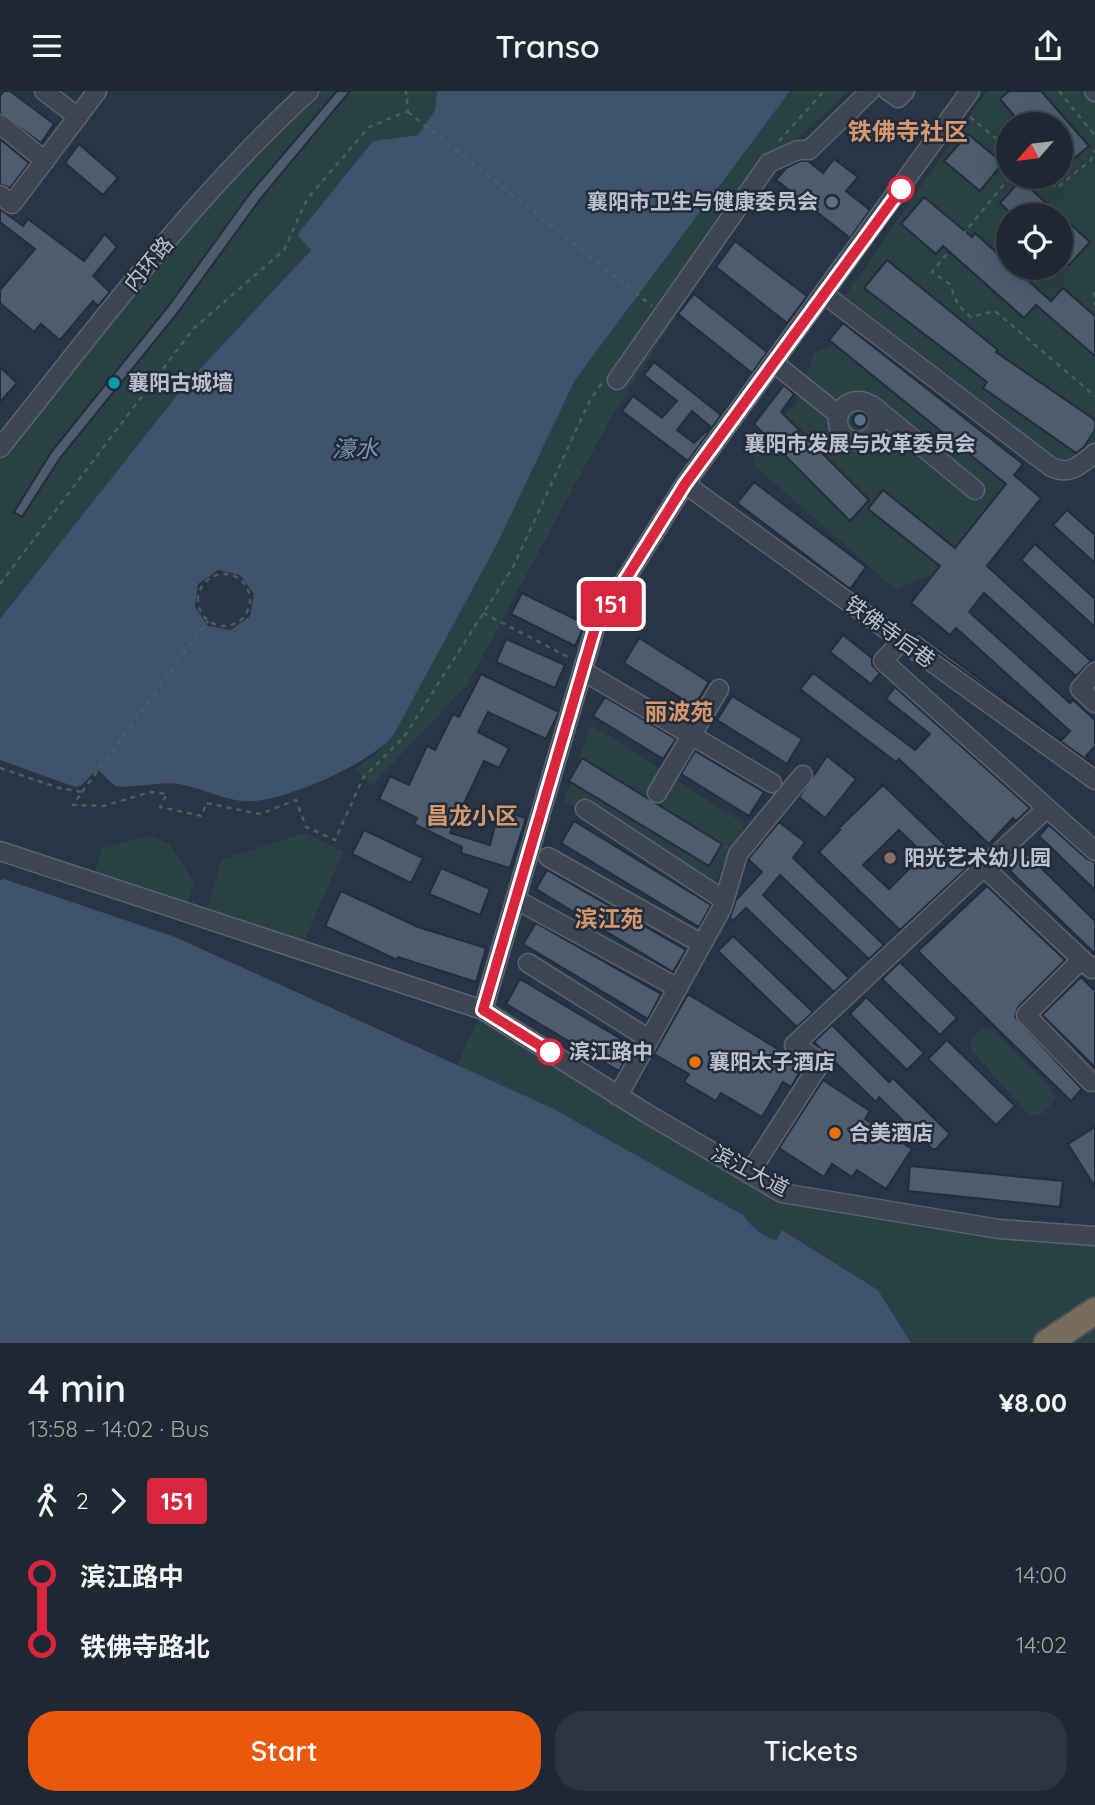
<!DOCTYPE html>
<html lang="en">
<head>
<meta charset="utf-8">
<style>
	body { margin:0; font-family:Quicksand,"Noto Sans SC",sans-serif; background:#2b343f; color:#f1f3f6; height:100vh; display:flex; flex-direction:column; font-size:26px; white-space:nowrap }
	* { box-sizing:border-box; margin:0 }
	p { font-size:23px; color:#a1a6ac }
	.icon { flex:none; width:38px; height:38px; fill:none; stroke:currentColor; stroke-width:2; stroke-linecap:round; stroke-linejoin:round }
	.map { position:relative; height:1252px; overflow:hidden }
	.drawer { display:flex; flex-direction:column; background:#1e2833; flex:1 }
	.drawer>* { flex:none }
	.badge { padding:0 14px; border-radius:5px; font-size:24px; line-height:46px }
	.needle { width:46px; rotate:242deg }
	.tools { position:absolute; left:996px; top:21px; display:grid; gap:14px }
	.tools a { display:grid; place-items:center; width:77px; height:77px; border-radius:50%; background:#1e2833; box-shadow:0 7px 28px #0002,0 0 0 2px #3c444e; font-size:35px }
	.map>.badge { position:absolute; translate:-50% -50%; box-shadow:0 0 0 4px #fff }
	.legs { display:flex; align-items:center; gap:10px; height:77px; padding:0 28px; font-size:23px }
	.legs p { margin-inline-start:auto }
	.headline { display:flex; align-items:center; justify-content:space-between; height:119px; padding:0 28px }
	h1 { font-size:38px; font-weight:600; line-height:52px }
	.action { display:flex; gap:14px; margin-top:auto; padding:14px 28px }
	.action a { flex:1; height:80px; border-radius:28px; background:#ea580c; color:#fff; font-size:28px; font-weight:600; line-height:80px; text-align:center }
	.action a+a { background:#2b343f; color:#f1f3f6 }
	ul { padding:0 28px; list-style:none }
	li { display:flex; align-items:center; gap:24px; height:70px; font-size:26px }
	li i { display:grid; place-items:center; width:10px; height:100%; margin:0 9px; background:currentColor }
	li i::after { content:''; width:18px; height:18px; margin:-9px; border:5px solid; border-radius:50%; background:#1e2833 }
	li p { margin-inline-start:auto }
	li:first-child i { background:linear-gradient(#0000 50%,currentColor 0) }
	li:last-child i { background:linear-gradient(currentColor 50%,#0000 0) }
	header { display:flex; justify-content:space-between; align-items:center; height:91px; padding:0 28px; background:#1e2833; font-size:32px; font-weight:600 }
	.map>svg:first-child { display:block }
	.green { fill:#2a4245; fill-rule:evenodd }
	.water { fill:#3f536d; fill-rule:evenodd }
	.building { fill:#4e5c6d; stroke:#232d3b; stroke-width:2; fill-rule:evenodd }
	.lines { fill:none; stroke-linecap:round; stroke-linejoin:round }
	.minor-casing { stroke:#5b6471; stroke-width:21 }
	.highway-casing { stroke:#47515e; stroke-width:30 }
	.path { stroke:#495f61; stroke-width:2.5; stroke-dasharray:5 5; stroke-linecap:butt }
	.minor { stroke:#3d4753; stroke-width:18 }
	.highway { stroke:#796c5a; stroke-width:26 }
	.line-1-casing { stroke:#fff; stroke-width:16 }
	.line-1 { stroke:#d7263d; stroke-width:10 }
	.stop-1-dot { fill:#fff; stroke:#d7263d; stroke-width:3.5 }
	.service-dot { fill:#5c6f8a; stroke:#212b39; stroke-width:2.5 }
	.culture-dot { fill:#0f9aa8; stroke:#212b39; stroke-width:2.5 }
	.education-dot { fill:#8d6e63; stroke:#212b39; stroke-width:2.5 }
	.food-dot { fill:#e8710a; stroke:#212b39; stroke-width:2.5 }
	.labels { text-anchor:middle; stroke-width:5; stroke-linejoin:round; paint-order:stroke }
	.poi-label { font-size:21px; font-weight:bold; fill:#bac2cd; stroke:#212b39; text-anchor:start }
	.street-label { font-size:21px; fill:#bac2cd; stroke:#212b39 }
	.stop-label { font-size:21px; font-weight:bold; fill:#bac2cd; stroke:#212b39; text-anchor:start }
	.water-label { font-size:23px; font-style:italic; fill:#7b93af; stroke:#212b39 }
	.neighbourhood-label { font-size:23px; font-weight:bold; fill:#d5986d; stroke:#212b39 }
	.quarter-label { font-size:24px; font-weight:bold; fill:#d5986d; stroke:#212b39 }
</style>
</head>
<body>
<header><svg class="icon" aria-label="menu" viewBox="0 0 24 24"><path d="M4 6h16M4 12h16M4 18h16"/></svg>Transo<svg class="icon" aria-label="share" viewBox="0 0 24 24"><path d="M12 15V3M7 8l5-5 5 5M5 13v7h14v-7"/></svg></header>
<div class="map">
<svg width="1095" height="1252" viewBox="0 0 1095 1252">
	<rect width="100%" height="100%" fill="#283544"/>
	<path class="green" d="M309 0H437L435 19 418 44 373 50 297 144 311 158 186 293 0 528V357L153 166Z
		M790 0H849L785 59 614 321 467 594 371 695 355 678 379 660 497 453 575 289Z
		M987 0H1087L1095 10V354L1074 371 1060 370 845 205ZM1008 33H1060V86H1008ZM1008 124H1060V177H1008Z
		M845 248 997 371 1011 405 952 476 895 498 754 374 751 354 795 314 814 262Z
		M591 634 746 734 731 756 710 803 564 710Z
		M306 742 343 761 300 860 203 829 222 768Z
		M149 744 169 752 194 792 185 822 92 791 102 758Z
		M483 919 782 1102 1095 1145V1252H911L878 1199 783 1139 776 1150C762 1143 752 1137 743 1124L552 1017 457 974Z
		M991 936 1050 995 1056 1007 1044 1022 1030 1025 972 960 971 950 979 940Z"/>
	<path class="water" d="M437 0H790L575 289 497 453 394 643C373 672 277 715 241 710 220 707 200 697 179 693 157 690 136 698 115 695L99 680C89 681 87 695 75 696L0 669V528L186 293 311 159 297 144 373 50 418 44 435 19ZM218 479 240 484 254 503 250 525 231 539 208 535 195 516 198 493Z
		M4 788 175 846 552 1017 743 1124C752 1137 762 1144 776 1150L782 1139 878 1199 911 1252H0V790Z"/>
	<path class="building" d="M4 0H10L54 33 41 52 0 22V5Z
		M337 0H350L261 107 176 224 60 367 22 426 14 421 52 360 167 217 251 101Z
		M1009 0H1041L1089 55 1060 79V33H1021L1000 8Z
		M968 43 1003 72 980 100 944 70Z
		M0 48 29 72 10 97 0 93Z
		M79 53 118 87 103 104 65 72Z
		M834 68 858 86 846 100 870 119 850 147 776 89 786 77 800 70H808L823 82Z
		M1021 89 1044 110 1060 124H1013L1000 112Z
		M924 106 972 146 975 142 1008 172V177H1014L1051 210 1063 197 1095 225V265L1036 214 1024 227 943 155 936 163 901 133Z
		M0 118 23 135 28 128 84 170 105 143 117 156 93 185 110 201 98 215 93 210 60 249 41 233 34 241 0 212V199L35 158 0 131Z
		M1060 124 1090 151 1069 174 1060 166Z
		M735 150 807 205 787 232 716 176Z
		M887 169 998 259 996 261 1095 329V339L1083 357 1076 362 983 297 987 291 864 197Z
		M694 203 767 261 752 282 678 223Z
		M843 232 1023 373 1014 384 1041 407 987 475 1091 570 1076 585 984 502 969 521 1070 612 1073 609 1095 629V655L1086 665 1095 675 915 545 918 542 1061 650 1070 640 956 537 950 544 911 512 940 475 868 418 883 399 955 457 1006 393 829 249Z
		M654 271 721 324 688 370 622 320 633 305 662 327 677 310 644 284ZM692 320 711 336 694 352 677 339Z
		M0 276 17 292 0 311Z
		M784 294 794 303 781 321 869 409 850 430 754 333Z
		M754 391 866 476 850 498 737 412Z
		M1067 419 1095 444V472L1053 434Z
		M1035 453 1095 508V536L1021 469Z
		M522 502 585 533 575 555 511 523Z
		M843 544 872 567V574L880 582 871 593 830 561Z
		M639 547 709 591 694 615 624 572Z
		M506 548 565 574 555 597 496 571Z
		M813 582 915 659 930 643 886 608 895 596 1030 717 1016 730 1013 727 989 753 899 668 896 671 800 598Z
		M481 583 559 621 546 648 488 621 478 641 509 657 499 677 484 670 450 742 490 754 499 719 526 727 510 777 461 762 462 756 414 733 417 727 379 708 390 685 409 694 427 655 435 659 453 623 459 626Z
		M732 605 802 648 787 673 717 629Z
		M605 606 676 648 663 668 593 625Z
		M695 660 764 701 749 725 681 683Z
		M827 665 856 688 825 727 799 706Z
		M582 667 722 753 709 775 569 690Z
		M883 694 968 776 900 839 819 761 840 739 838 738ZM899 739 924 763 889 798 863 774Z
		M574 730 711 814 699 836 561 752Z
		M779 731 805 751 793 767 884 854 869 868 780 784 763 804 849 887 834 901 746 817 733 830 730 827 736 809 762 781 748 768Z
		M1049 734 1087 768 1095 771V799L1039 745Z
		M364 739 423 767 411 792 352 763Z
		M1023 759 1095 830V863L1006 776Z
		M441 777 490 798 480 824 429 803Z
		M547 779 686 859 673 881 536 798Z
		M987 795 1065 869 1018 916 1015 926 1082 998 1071 1010 918 860Z
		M341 800 418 836 486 857 476 891 398 866 397 869 325 835Z
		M536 832 661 903 648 928 523 853Z
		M733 845 813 921 797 936 718 860Z
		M900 871 957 927 940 944 882 888Z
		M1081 886 1095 900V976L1042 924Z
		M520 888 633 955 619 980 506 913Z
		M688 903 804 974 791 996 783 991 762 1026 721 1002 716 1010 684 991 689 983 654 963Z
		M866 906 924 962 907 979 850 923Z
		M832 934 889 991 893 987 950 1043 936 1058H932L879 1006 876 1011 814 951Z
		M947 949 1015 1015 996 1034 928 968Z
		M823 989 870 1020 865 1028 912 1058 886 1098 857 1079 852 1086 832 1073 824 1086 779 1057Z
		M1095 1036V1096L1068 1053Z
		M910 1075 1063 1090 1060 1116 908 1100Z"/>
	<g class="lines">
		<defs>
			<path id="minor" d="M44 0 78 26
				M888 0 898 7 905 0
				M1094 0 1095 1
				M0 33 45 70
				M0 104 12 113 97 0
				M824 203 1051 376C1070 385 1080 374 1095 362
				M774 272 839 324
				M617 289 769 72 798 59H809L870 0
				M838 330a20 20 0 1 1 40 0a20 20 0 1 1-40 0Z
				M872 314 975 399
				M0 357C98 235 193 106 309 0
				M685 393 1095 689
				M902 549 883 570 1095 760
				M583 580 772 692
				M1095 581 1080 598 1095 612
				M657 702 719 598
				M585 718 724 809
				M0 760 483 919 646 1022 782 1102 999 1138 1095 1145
				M548 766 702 853
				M990 782 1092 878 1095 875
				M515 808 678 897
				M1082 868 1026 924 1091 991
				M528 872 649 948
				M483 919 595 537 685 393 970 0
				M618 1005 722 817 738 763 803 684
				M749 1083 821 971 794 954 1047 717"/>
			<path id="highway" d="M1047 1252 1095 1220"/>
		</defs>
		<use href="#minor" class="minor-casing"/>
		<use href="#highway" class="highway-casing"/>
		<path class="path" d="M1059 0 1095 45
			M408 21 652 215
			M970 26 1008 57
			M779 50 824 0
			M1010 86 932 181 951 194C954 208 959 217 971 226L995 220 1095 305
			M1043 86 1057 97 1091 69 1095 59
			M1094 201 1095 214
			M198 509a26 26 0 1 1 52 0a26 26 0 1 1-52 0Z
			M0 493 193 238 284 159 307 108 369 36 408 20 406 0
			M483 522 572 568
			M0 677 59 697 82 701 73 714 104 715 150 701 167 703 160 716 202 725 206 712 260 723 296 709 306 736 335 749 363 687 404 646 513 476 590 309 602 292
			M82 701 208 530"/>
		<use href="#minor" class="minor"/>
		<use href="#highway" class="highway"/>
	</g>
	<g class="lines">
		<defs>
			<path id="line-1" d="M550 961 483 919 595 537 685 393 901 98"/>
		</defs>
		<use href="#line-1" class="line-1-casing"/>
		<use href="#line-1" class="line-1"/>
	</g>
	<g class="stop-1-dot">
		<circle cx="901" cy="98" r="12"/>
		<circle cx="550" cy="961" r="12"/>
	</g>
	<g class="service-dot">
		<circle cx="832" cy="111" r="7"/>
		<circle cx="860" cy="329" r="7"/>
	</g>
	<circle class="culture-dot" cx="114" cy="292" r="7"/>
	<circle class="education-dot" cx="890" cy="767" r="7"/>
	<g class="food-dot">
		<circle cx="695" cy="971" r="7"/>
		<circle cx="835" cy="1042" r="7"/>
	</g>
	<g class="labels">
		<g class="poi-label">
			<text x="818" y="118" text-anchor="end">襄阳市卫生与健康委员会</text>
			<text x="128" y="299">襄阳古城墙</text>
			<text x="860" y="360" text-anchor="middle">襄阳市发展与改革委员会</text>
			<text x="904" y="774">阳光艺术幼儿园</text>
			<text x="709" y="978">襄阳太子酒店</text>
			<text x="849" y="1049">合美酒店</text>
		</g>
		<g class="street-label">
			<text transform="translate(149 173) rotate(-50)" y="7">内环路</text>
			<text transform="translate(890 541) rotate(36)" y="7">铁佛寺后巷</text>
			<text transform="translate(750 1080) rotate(28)" y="7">滨江大道</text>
		</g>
		<g class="stop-label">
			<text x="569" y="968">滨江路中</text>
		</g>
		<g class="water-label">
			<text x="355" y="366">濠水</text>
		</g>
		<g class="neighbourhood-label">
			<text x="679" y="629">丽波苑</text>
			<text x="472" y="733">昌龙小区</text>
			<text x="609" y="836">滨江苑</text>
		</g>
		<g class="quarter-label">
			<text x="908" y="49">铁佛寺社区</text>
		</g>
	</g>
</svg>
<div class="tools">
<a><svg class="needle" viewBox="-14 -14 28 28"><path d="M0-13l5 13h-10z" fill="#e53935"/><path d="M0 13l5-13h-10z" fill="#a1a6ac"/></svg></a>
<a><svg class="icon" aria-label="locate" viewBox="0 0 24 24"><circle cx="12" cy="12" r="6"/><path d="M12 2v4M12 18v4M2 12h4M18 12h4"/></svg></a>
</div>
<b class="badge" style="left:611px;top:513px;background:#d7263d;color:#fff">151</b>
</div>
<section class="drawer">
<div class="headline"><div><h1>4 min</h1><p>13:58 – 14:02 · Bus</p></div><b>¥8.00</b></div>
<div class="legs"><svg class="icon" aria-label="walk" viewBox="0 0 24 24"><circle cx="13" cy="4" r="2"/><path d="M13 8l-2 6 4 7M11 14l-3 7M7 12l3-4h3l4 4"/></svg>2<svg class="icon" aria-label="forward" viewBox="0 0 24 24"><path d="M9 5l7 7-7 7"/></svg><b class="badge" style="background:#d7263d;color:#fff">151</b></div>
<ul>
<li><i style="color:#d7263d"></i><b>滨江路中</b><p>14:00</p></li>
<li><i style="color:#d7263d"></i><b>铁佛寺路北</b><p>14:02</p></li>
</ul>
<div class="action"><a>Start</a><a>Tickets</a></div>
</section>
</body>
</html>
